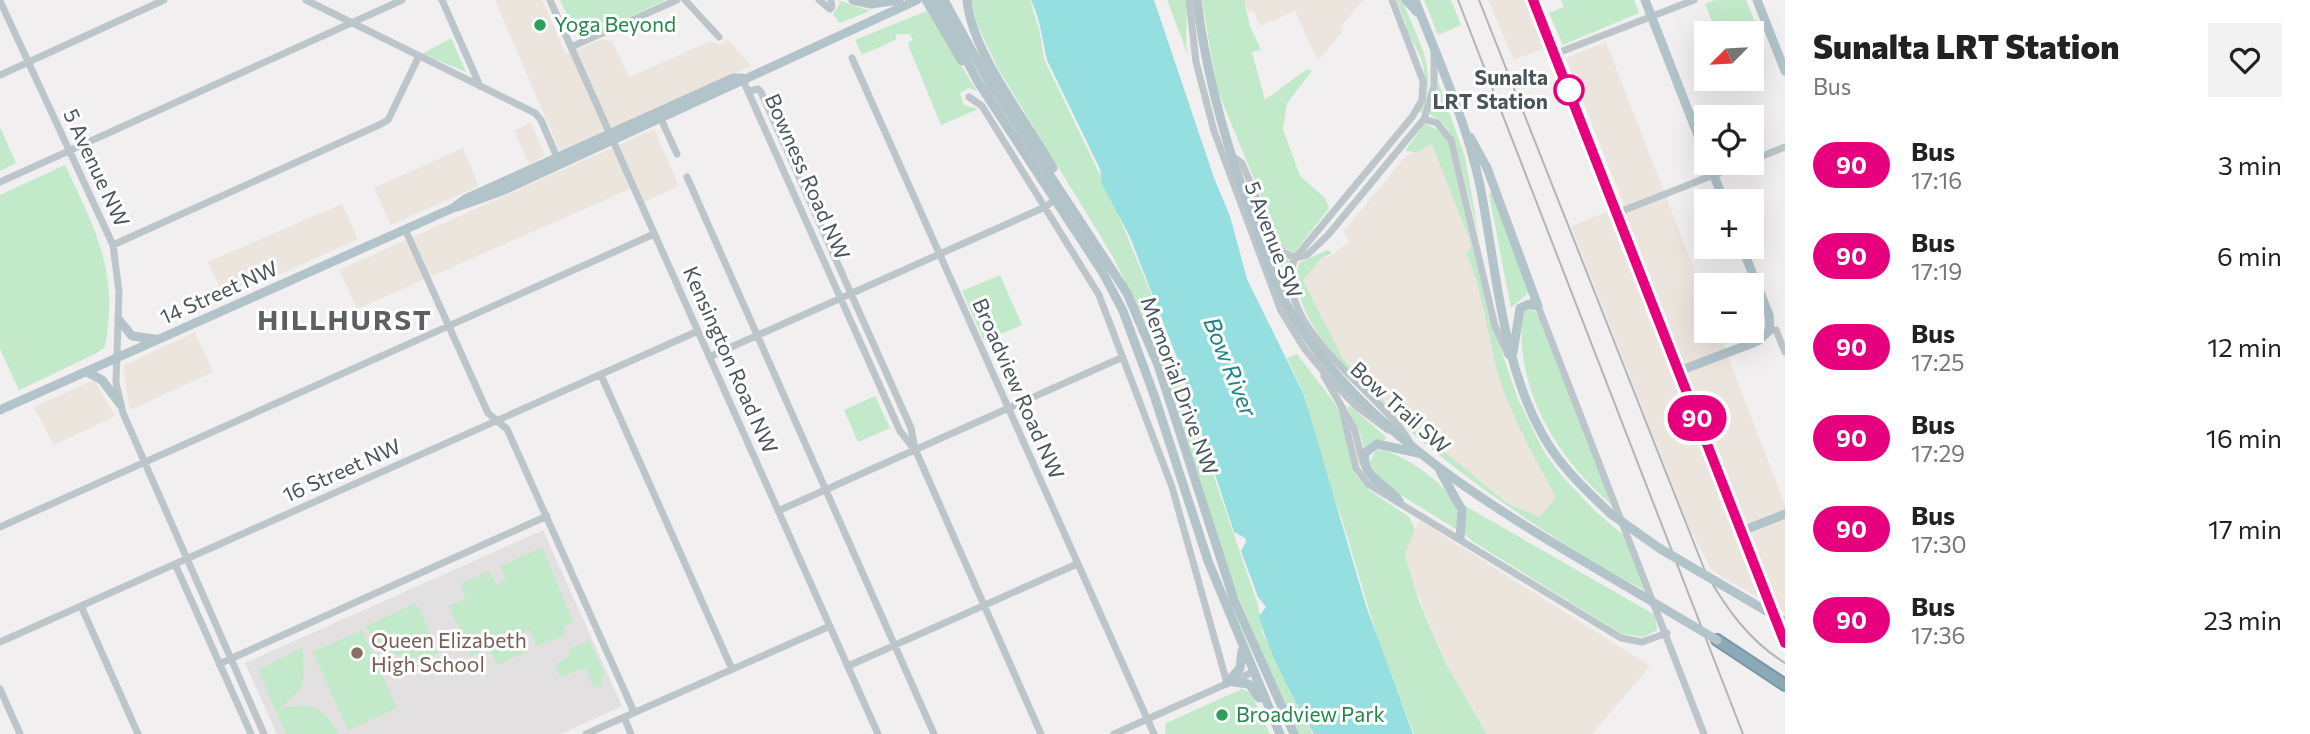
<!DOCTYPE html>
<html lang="en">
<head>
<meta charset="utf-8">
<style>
	body { margin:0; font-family:Commissioner,sans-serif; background:#f2f2f2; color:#222; height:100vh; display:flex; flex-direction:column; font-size:26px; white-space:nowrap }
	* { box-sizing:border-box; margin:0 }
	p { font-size:23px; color:#767676 }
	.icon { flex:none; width:38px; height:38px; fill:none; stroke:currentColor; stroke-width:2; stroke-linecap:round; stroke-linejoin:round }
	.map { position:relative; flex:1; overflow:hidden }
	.sheet { display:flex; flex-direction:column; background:#fff; width:525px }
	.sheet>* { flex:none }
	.badge { padding:0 14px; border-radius:23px; font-size:24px; line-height:46px }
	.needle { width:46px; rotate:246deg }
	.buttons { position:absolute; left:1694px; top:21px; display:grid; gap:14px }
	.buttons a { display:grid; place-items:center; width:70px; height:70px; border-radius:0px; background:#fff; box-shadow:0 7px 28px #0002; font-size:35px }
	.map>.badge { position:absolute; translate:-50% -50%; box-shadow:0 0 0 4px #fff }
	.round { display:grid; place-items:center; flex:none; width:74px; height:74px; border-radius:0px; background:#f2f2f2 }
	.summary { display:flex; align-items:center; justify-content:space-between; height:119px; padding:0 28px }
	h1 { font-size:33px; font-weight:800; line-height:52px }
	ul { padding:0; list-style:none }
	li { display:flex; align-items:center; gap:21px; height:91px; padding:0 28px }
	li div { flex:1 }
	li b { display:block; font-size:26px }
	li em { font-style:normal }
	li .badge { min-width:77px; font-weight:700; text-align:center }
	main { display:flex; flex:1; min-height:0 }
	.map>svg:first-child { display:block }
	.commercial { fill:#ece5de }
	.education { fill:#e2e0e1 }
	.green { fill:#c2eaca }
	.water { fill:#95dfe1 }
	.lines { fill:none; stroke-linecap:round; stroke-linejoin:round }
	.highway-casing { stroke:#7895a3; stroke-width:14 }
	.minor { stroke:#bcc5ca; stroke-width:7 }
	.major { stroke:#b2c3ca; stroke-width:9 }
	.highway { stroke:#8ca9b8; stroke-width:10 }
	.tram { stroke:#b2b5b8; stroke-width:2 }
	.rail { stroke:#b2b5b8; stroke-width:2 }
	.major-bridge { stroke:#b2c3ca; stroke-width:9 }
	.line-casing { stroke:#fff; stroke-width:16 }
	.line { stroke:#e6007e; stroke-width:10 }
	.leisure-dot { fill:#2e9e5b; stroke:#fff; stroke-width:2.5 }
	.stop-dot { fill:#fff; stroke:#e6007e; stroke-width:3.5 }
	.education-dot { fill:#8d6e63; stroke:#fff; stroke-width:2.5 }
	.labels { text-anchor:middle; stroke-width:6; stroke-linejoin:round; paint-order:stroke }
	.leisure-label { font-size:21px; fill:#27864d; stroke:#fff; text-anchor:start }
	.stop-label { font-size:21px; font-weight:bold; fill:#49555a; stroke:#fff; text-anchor:end }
	.street-label { font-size:21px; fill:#49555a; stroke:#fff }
	.education-label { font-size:21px; fill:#785e54; stroke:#fff; text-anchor:start }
	.water-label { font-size:23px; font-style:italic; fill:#1b8285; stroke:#fff }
	.district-label { font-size:28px; font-weight:bold; letter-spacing:2px; fill:#5c6063; stroke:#fff }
</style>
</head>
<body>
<main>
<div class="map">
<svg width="1785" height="734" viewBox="0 0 1785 734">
	<rect width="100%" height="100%" fill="#f1efef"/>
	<path class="commercial" d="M495 0H542L566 54 602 39 612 41 629 77 711 41 720 45 727 39 751 66 560 151Z
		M1241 0H1363L1341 26 1344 30 1318 61 1295 11 1260 26 1253 11 1250 12Z
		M1488 0H1527L1545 48 1514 60Z
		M1606 42 1706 300V331H1718L1785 505V613L1712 571 1689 527 1571 226 1624 205 1566 58Z
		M531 122 545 156 529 164 514 131Z
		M654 129 679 186 640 204 632 188 357 309 339 270Z
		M1432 143 1470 239 1471 249 1466 253 1477 278 1500 380 1510 408 1556 498 1539 518 1507 503 1389 406 1343 359 1303 280 1322 258 1333 255 1349 241 1343 232 1406 156Z
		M463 148 479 186 391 225 374 188Z
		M342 204 358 239 225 299 208 262Z
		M195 332 213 372 130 410 123 366Z
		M94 380 115 416 54 445 34 407Z
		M1419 520 1650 666 1592 734H1487L1446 664 1406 565V550Z"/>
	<path class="education" d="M543 530 622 706 561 734H277L245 663Z"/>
	<path class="green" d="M560 0H666L582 38 576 35Z
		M838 0 870 11 840 23 833 15 840 3Z
		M971 0H1030L1040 33 1044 59 1112 200 1152 296 1258 605 1263 634 1313 734H1298L1232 583 1148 329 1112 255 997 67 977 24Z
		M1167 0H1187L1186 46 1189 58Z
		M1202 0H1244L1250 26 1261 50 1252 52 1265 100 1307 69 1312 71 1287 103 1283 129 1300 176 1325 198 1329 208 1294 253 1285 248 1277 235 1217 89Z
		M1396 0H1402C1418 41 1439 69 1422 113L1418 112C1432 85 1424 54 1405 31L1406 23Z
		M1424 0H1451L1461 25 1438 35Z
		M1561 0H1634L1639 13 1563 45 1549 13 1564 7Z
		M1714 0H1746L1756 24 1735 33H1717L1705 4Z
		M927 11 977 91 969 88 960 93 964 105 978 109 941 125 909 47 908 42 913 40 910 34H897L895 40 862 55 855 40Z
		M451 38 466 72 422 54Z
		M1438 81 1465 157 1479 236 1454 139 1445 125 1429 114 1436 97Z
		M1425 123 1441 132 1448 142 1488 312 1518 399 1544 452 1561 475 1595 511 1627 538 1645 590C1567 553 1269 360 1299 263L1327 250 1332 253 1322 258 1303 280 1343 359 1389 406 1507 503 1539 517 1556 498C1536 459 1512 419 1499 377 1487 335 1484 293 1466 253L1471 248 1469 239 1432 144 1416 152 1405 151Z
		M0 127 16 163 0 171Z
		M65 165C96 231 119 271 105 347L95 354 19 390 0 349V195Z
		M1492 192 1529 292 1511 308 1489 194Z
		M1270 238 1280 253 1291 261 1290 292 1300 320 1280 277 1267 239Z
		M1000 275 1022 325 984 341 962 291Z
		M1532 308 1538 315 1617 509C1558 461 1512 387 1523 309Z
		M1297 354 1339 409 1356 475 1369 490 1409 517 1415 529 1405 555 1419 601 1446 664 1487 734H1414L1381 650 1342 519 1323 469 1305 396 1287 358Z
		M875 396 890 428 858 442 844 410Z
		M1350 406 1386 437 1385 440 1375 441 1364 449 1359 431 1347 407Z
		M1376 450C1395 448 1436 478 1448 493 1455 502 1458 513 1460 525L1456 529 1399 494 1380 479 1369 463Z
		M1462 504 1655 615 1657 630 1644 637 1622 634 1472 541 1465 535Z
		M540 548 544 551 573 622 563 627 566 634 537 647 529 630 518 634 526 652 497 665 489 648 471 656 449 606 466 598 460 584 489 571 496 584 506 579 500 566Z
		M414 604 418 606 439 653C408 664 383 656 366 626Z
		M362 630 397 708 348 730 313 652Z
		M589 640 605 675 600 678 603 684 594 688 585 668 560 677 555 665 571 654 569 649Z
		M302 648C306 682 306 689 278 709 309 702 323 704 338 734H286L258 670Z
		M1242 689 1251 693 1270 734H1165L1166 723Z"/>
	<path class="water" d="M1031 0H1154L1214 178 1230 216 1247 279 1304 395 1366 606 1413 734H1314C1293 696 1270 658 1259 616L1266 607 1258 597 1241 551 1246 542 1245 538 1234 532 1177 358 1130 237 1102 184 1100 169 1047 60C1042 39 1041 21 1031 0Z"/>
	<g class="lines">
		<defs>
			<path id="highway" d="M1717 640 1785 685"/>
		</defs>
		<use href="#highway" class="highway-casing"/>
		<path class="minor" d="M306 0 535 113 541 120 556 155
			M442 0 480 86
			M550 0 878 734
			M685 0 719 37
			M819 0 830 9 832 7 831 0
			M1189 0 1196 62 1214 131 1281 311 1304 348 1327 376 1357 407 1388 430
			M1392 0 1423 81 1422 100 1412 117 1295 258C1269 326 1380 391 1410 442
			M1534 0 1679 371
			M0 1 113 245 119 292 116 383 123 413 264 734
			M571 47 677 0
			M1555 54 1694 0
			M852 58 1154 734
			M0 75 164 0
			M742 78 900 431 914 449
			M750 91 758 89 761 92 911 428 915 449 1041 734
			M969 97 982 106 1099 295 1172 487 1227 683
			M661 119 677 154
			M1424 119 1437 123 1451 140 1495 326 1508 355
			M1231 155 1242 163 1273 237 1283 252 1295 258 1307 255 1328 235 1424 119 1434 86V51
			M1752 160 1785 147
			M687 177 934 734
			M0 182 402 0
			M1617 213 1744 163
			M405 229 488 413 507 429 634 712
			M113 245 379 125 388 120 418 58
			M1538 306 1704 734
			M1776 330 1785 352
			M709 357 1045 207 1059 197
			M601 375 732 669
			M1324 376 1354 428 1363 463
			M1342 409 1356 468 1368 484 1621 638 1642 642 1667 633
			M778 511 1123 357
			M0 527 654 234
			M175 564 251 734
			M81 606 138 734
			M0 642 698 331
			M219 664 547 516
			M848 666 1077 564
			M0 689 20 734
			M624 717 631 734
			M586 734 830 626
			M1114 734 1253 672"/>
		<path class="major" d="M853 0 871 4 899 0
			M926 0 962 61
			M935 0 978 82 1103 273 1123 311 1154 395 1208 561 1280 734
			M944 0 989 82 1127 293 1158 365 1234 600 1294 734
			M967 0C972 54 1027 121 1053 168
			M1197 0C1205 68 1222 131 1245 196 1260 237 1271 281 1295 319 1371 442 1519 523 1641 595
			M1406 0 1417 12
			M1415 0C1438 59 1465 119 1479 181 1497 267 1501 372 1550 447 1567 473 1589 493 1611 514
			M1645 0 1706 156
			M1757 0 1785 71
			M1470 137 1487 168 1538 306 1529 304 1520 308 1513 353
			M1709 163 1724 201
			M457 207 502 191 917 0
			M1742 247 1769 315 1770 330 1758 341 1679 371 1785 643
			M119 320 132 336 155 339
			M87 372 102 380 120 404
			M0 410 453 208 465 199 733 78H742
			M1440 471 1462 510 1460 538
			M1399 501C1387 484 1361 478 1365 453L1377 444 1418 453
			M1742 531 1785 514
			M1233 682 1249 684 1259 698
			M1227 683 1240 668 1242 651"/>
		<use href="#highway" class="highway"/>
		<path class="tram" d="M1479 0 1705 571C1725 607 1749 641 1785 663"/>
		<path class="rail" d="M1458 0 1743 734"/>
		<path class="major-bridge" d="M1611 514 1659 548 1785 622
			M1641 595 1717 640"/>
	</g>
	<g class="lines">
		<defs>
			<path id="line" d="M1533 0 1785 643"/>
		</defs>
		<use href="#line" class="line-casing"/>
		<use href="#line" class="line"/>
	</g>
	<g class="leisure-dot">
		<circle cx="540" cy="25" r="7"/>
		<circle cx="1222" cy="715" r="7"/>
	</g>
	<circle class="stop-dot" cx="1569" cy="90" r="14"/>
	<circle class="education-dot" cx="357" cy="653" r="7"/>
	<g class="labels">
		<g class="leisure-label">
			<text x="554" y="32">Yoga Beyond</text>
			<text x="1236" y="722">Broadview Park</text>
		</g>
		<g class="stop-label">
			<text x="1548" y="85">Sunalta<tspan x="1548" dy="24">LRT Station</tspan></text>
		</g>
		<g class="street-label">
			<text transform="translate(96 168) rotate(65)" y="7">5 Avenue NW</text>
			<text transform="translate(807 177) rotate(66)" y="7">Bowness Road NW</text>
			<text transform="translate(1273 240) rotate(69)" y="7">5 Avenue SW</text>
			<text transform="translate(219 293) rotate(-24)" y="7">14 Street NW</text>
			<text transform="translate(730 360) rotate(66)" y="7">Kensington Road NW</text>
			<text transform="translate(1179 386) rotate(70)" y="7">Memorial Drive NW</text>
			<text transform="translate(1018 389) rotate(66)" y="7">Broadview Road NW</text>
			<text transform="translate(1400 408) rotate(42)" y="7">Bow Trail SW</text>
			<text transform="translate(342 471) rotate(-24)" y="7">16 Street NW</text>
		</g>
		<g class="education-label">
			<text x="371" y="648">Queen Elizabeth<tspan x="371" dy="24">High School</tspan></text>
		</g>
		<g class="water-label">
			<text transform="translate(1230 367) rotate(68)" y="8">Bow River</text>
		</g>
		<g class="district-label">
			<text x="345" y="330">HILLHURST</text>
		</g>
	</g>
</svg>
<div class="buttons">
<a><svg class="needle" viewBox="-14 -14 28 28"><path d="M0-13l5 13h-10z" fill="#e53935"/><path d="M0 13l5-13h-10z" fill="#767676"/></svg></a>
<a><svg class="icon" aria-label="locate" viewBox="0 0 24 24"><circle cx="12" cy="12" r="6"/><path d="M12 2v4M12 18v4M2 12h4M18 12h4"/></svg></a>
<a>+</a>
<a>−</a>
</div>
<b class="badge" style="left:1697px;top:418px;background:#e6007e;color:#fff">90</b>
</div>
<section class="sheet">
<div class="summary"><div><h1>Sunalta LRT Station</h1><p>Bus</p></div><a class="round"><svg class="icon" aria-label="heart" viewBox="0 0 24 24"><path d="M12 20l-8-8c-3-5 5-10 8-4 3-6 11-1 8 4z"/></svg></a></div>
<ul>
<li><span class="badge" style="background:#e6007e;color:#fff">90</span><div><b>Bus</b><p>17:16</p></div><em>3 min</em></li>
<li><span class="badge" style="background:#e6007e;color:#fff">90</span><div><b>Bus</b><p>17:19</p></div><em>6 min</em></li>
<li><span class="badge" style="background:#e6007e;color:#fff">90</span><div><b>Bus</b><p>17:25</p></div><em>12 min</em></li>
<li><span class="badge" style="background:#e6007e;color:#fff">90</span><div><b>Bus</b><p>17:29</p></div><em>16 min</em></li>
<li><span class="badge" style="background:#e6007e;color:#fff">90</span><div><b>Bus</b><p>17:30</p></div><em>17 min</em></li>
<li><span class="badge" style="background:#e6007e;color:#fff">90</span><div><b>Bus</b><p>17:36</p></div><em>23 min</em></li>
</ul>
</section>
</main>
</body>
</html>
